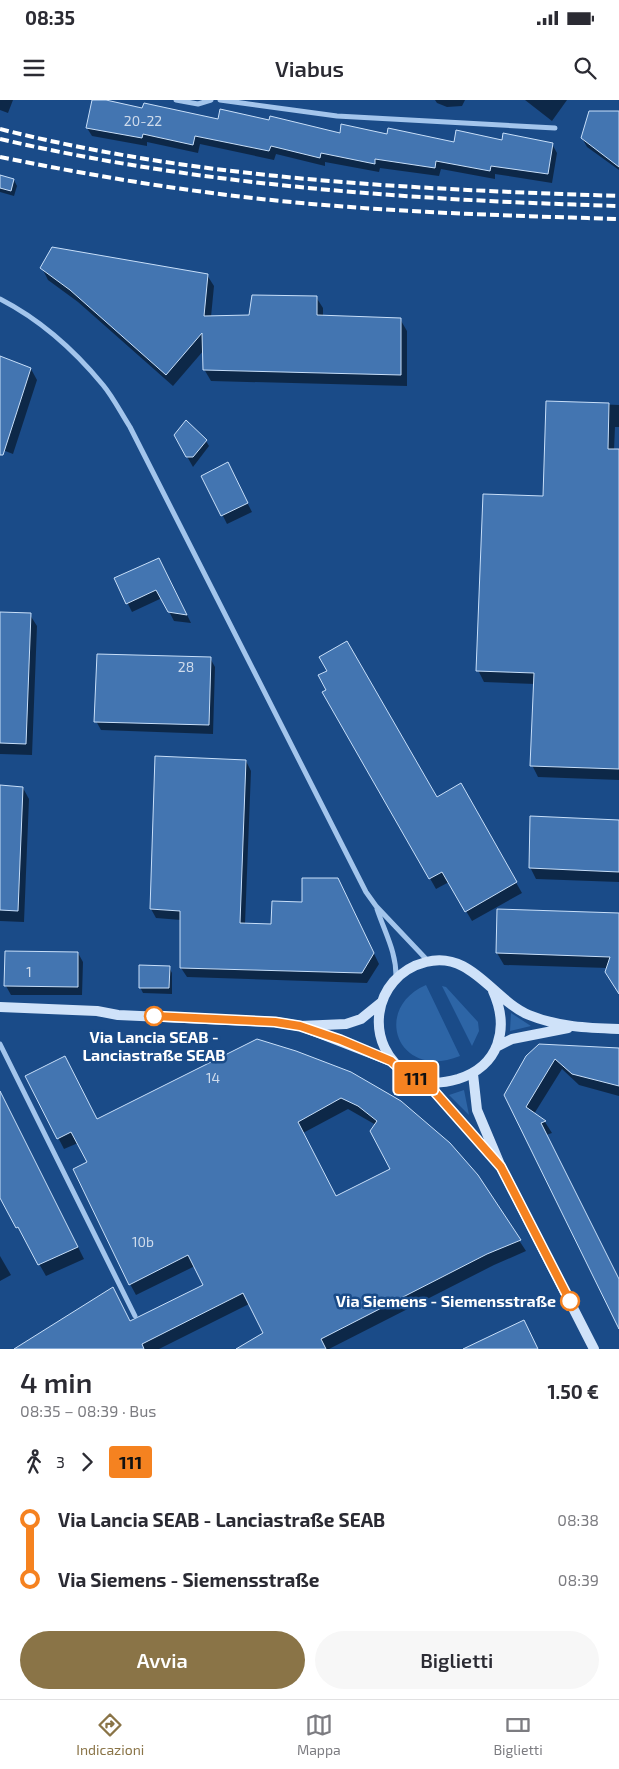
<!DOCTYPE html>
<html lang="it">
<head>
<meta charset="utf-8">
<style>
	body { margin:0; font-family:"Exo 2",sans-serif; background:#f7f7f7; color:#2b2b33; height:100vh; display:flex; flex-direction:column; font-size:19px; white-space:nowrap }
	* { box-sizing:border-box; margin:0 }
	p { font-size:16px; color:#7c7c81 }
	.icon { flex:none; width:28px; height:28px; fill:none; stroke:currentColor; stroke-width:2; stroke-linecap:round; stroke-linejoin:round }
	.map { position:relative; height:1249px; overflow:hidden }
	.sheet { display:flex; flex-direction:column; background:#fff; flex:1 }
	.sheet>* { flex:none }
	.badge { padding:0 10px; border-radius:4px; font-size:18px; line-height:32px }
	.map>.badge { position:absolute; translate:-50% -50%; box-shadow:0 0 0 2px #fff }
	.legs { display:flex; align-items:center; gap:8px; height:55px; padding:0 20px; font-size:16px }
	.legs p { margin-inline-start:auto }
	.overview { display:flex; align-items:center; justify-content:space-between; height:85px; padding:0 20px }
	h1 { font-size:28px; font-weight:600; line-height:38px }
	.action { display:flex; gap:10px; margin-top:auto; padding:10px 20px }
	.action a { flex:1; height:58px; border-radius:30px; background:#8a7447; color:#fff; font-size:20px; font-weight:600; line-height:58px; text-align:center }
	.action a+a { background:#f7f7f7; color:#2b2b33 }
	ul { padding:0 20px; list-style:none }
	li { display:flex; align-items:center; gap:18px; height:60px; font-size:19px }
	li i { display:grid; place-items:center; width:8px; height:100%; margin:0 6px; background:currentColor }
	li i::after { content:''; width:12px; height:12px; margin:-6px; border:4px solid; border-radius:50%; background:#fff }
	li p { margin-inline-start:auto }
	li:first-child i { background:linear-gradient(#0000 50%,currentColor 0) }
	li:last-child i { background:linear-gradient(currentColor 50%,#0000 0) }
	.status { display:flex; justify-content:space-between; align-items:center; height:35px; padding:0 25px; background:#fff; direction:ltr }
	.status svg { height:14px; fill:currentColor }
	header { display:flex; justify-content:space-between; align-items:center; height:65px; padding:0 20px; background:#fff; font-size:22px; font-weight:600 }
	.dock { display:flex; justify-content:space-around; align-items:center; height:70px; border-top:1px solid #e1e1e2; background:#fff; font-size:14px; color:#7c7c81 }
	.dock a { display:grid; justify-items:center; gap:2px }
	.dock .on { color:#8a7447 }
	.map>svg:first-child { display:block }
	.green { fill:#2d65a6 }
	.shadow { fill:#0007; fill-rule:evenodd }
	.building { fill:#4375b1; stroke:#c8dff9; fill-rule:evenodd }
	.lines { fill:none; stroke-linecap:round; stroke-linejoin:round }
	.minor { stroke:#a3c5ec; stroke-width:5 }
	.secondary { stroke:#cfe2f9; stroke-width:10 }
	.rail { stroke:#fff; stroke-width:4; stroke-dasharray:9 4; stroke-linecap:butt }
	.line-1-casing { stroke:#fff; stroke-width:11 }
	.line-1 { stroke:#f58220; stroke-width:8 }
	.stop-1-dot { fill:#fff; stroke:#f58220; stroke-width:2.5 }
	.labels { text-anchor:middle; stroke-width:5; stroke-linejoin:round; paint-order:stroke }
	.number-label { font-size:14px; fill:#d0dcec }
	.stop-label { font-size:16px; font-weight:bold; fill:#fff; stroke:#1a4b88 }
</style>
</head>
<body>
<div class="status"><b>08:35</b><svg viewBox="0 0 49 12"><path d="M0 12V9h3v3zM5 12V6h3v6zM10 12V3h3v9zM15 12V0h3v12zM26 1h20v11H26zM47 4h2v5h-2z"/></svg></div>
<header><svg class="icon" aria-label="menu" viewBox="0 0 24 24"><path d="M4 6h16M4 12h16M4 18h16"/></svg>Viabus<svg class="icon" aria-label="search" viewBox="0 0 24 24"><circle cx="10" cy="10" r="6"/><path d="M15 15l6 6"/></svg></header>
<div class="map">
<svg width="619" height="1249" viewBox="0 0 619 1249">
	<rect width="100%" height="100%" fill="#1a4b88"/>
	<path class="green" d="M426 885 460 956C398 981 371 909 426 885Z
		M442 886 446 887 478 922 479 931 472 946Z
		M511 913 531 926 510 931Z
		M464 990 469 1015 449 995Z"/>
	<path class="shadow" d="M0 0H13L8 13 0 10Z
		M93 0 219 20 341 34 388 36 455 43 502 41 552 44 557 53 552 83 495 74V79L441 69 439 76 380 68 379 72 325 62V66L276 54 274 60 200 44 198 53 147 42V46L92 36 87 28Z
		M435 0H465L462 6 447 7 437 3Z
		M525 0H567L552 21Z
		M619 12V70L587 47 582 38Z
		M0 76 14 80 17 86 14 96 0 92Z
		M42 168 207 175 214 186 211 217 250 216 316 197 323 208V217L400 219 407 231V286L211 281 204 269V250L173 286 78 202 48 180Z
		M0 257 31 269 37 280 13 354 0 349Z
		M548 302 619 305V327H615L614 350H619V680L538 677 532 665 535 584 484 582 478 570 544 397Z
		M175 335 206 341 209 346 193 367Z
		M232 373 252 412 227 424 203 376Z
		M164 468 191 523 174 521 162 498 132 512 115 478Z
		M0 514 30 515 37 526 32 655 0 654Z
		M210 558 215 567 213 634 101 630 96 621Z
		M324 592 436 699 460 685 522 793 472 821 449 782 436 789Z
		M246 661 251 671 245 824 272 825 303 804 343 790 379 864 367 883 187 877 181 868V820L156 818 151 809Z
		M0 687 23 688 29 699 24 822 0 821Z
		M619 721V782L536 779 530 767Z
		M498 810 619 814V892L608 868 504 865 497 853Z
		M78 853 83 862 82 895H11L6 886Z
		M169 867 172 873V894L143 893 140 887Z
		M257 940 477 1076 526 1151 494 1165 329 1249H238L264 1233 249 1204 159 1249H16L131 1223 205 1185 195 1166 136 1195 130 1184 88 1063 78 1043 64 1049 27 977 97 1020ZM348 1009 376 1025 392 1070 336 1098 303 1033Z
		M619 950V996L579 985 562 969 534 1014 545 1022 552 1033 546 1035 619 1179V1223L505 995 527 957Z
		M0 991 84 1159 46 1176 0 1095Z
		M0 1156 11 1175 0 1181Z"/>
	<path class="building" d="M92 0H106L142 8 144 3 218 19 220 9 269 20 270 16 340 33 341 24 387 34 388 28 454 42 456 30 502 40 503 33 553 43 548 74 491 66 490 71 436 61 435 68 375 59V64L321 53 320 58 271 46 269 51 195 36 193 45 143 34 142 38 86 28Z
		M589 11H619V67L581 38Z
		M0 75 14 79 11 91 0 88Z
		M52 147 208 174 204 216 249 215 252 195 317 196V215L401 218V275L203 270 202 233 166 275 70 190 40 168Z
		M0 256 31 268 3 355H0Z
		M546 301 609 303 608 349H619V669L530 666 534 573 476 571 483 394 543 396Z
		M186 320 207 340 193 357H186L174 335Z
		M228 362 248 403 221 416 201 376Z
		M159 458 187 515 168 512 156 490 126 504 114 478Z
		M0 512 31 513 26 644 0 643Z
		M347 541 437 697 461 683 517 782 465 812 442 772 429 779 322 592 326 590 318 575 327 571 319 557Z
		M97 554 211 557 209 625 94 622Z
		M155 656 246 660 240 823 271 824 272 801 302 802V778H338L374 853 362 873 180 868V811L150 809Z
		M0 685 23 687 18 811 0 810Z
		M530 716 619 720V772L529 768Z
		M497 809 619 813V894L605 872 610 857 496 853Z
		M5 851 78 852V887L4 886Z
		M139 865 170 866 169 888H139Z
		M257 939 296 951 351 972 401 1001 450 1043 478 1075 521 1140 487 1154 321 1239 326 1249H236L263 1233 243 1193 142 1244 144 1249H14L113 1187 130 1221 203 1185 188 1155 129 1185 73 1069 87 1062 71 1032 57 1039 25 976 65 956 97 1019ZM341 998 358 1006 377 1021 370 1031 390 1069 336 1096 298 1022Z
		M539 944 619 948V986L572 974 555 959 526 1007 546 1021 541 1023 619 1179V1229L504 995 526 956Z
		M0 991 78 1147 38 1165 18 1127 16 1128 0 1098Z
		M524 1220 538 1249H463Z"/>
	<g class="lines">
		<path class="minor" d="M176 0 198 4 211 0
			M220 0 337 16 555 28
			M0 199C39 219 75 251 103 285 113 297 121 313 130 327L366 792 376 806 428 861
			M377 809C385 833 397 853 396 879
			M0 944 135 1216"/>
		<path class="secondary" d="M493 891C510 929 499 966 458 979 440 984 427 985 410 975 362 947 371 876 426 862 471 850 493 900 529 915 558 927 588 928 619 929
			M0 907 97 911 118 915 275 922 300 926 346 924 361 919 382 902
			M306 928 391 961
			M496 947 512 939 568 928
			M473 974 477 1010 501 1067 594 1249
			M426 982 496 1061"/>
		<path class="rail" d="M0 29C201 80 413 89 619 96
			M0 39C203 86 411 100 619 106
			M0 57C70 71 141 84 212 93 347 111 483 115 619 119"/>
	</g>
	<g class="lines">
		<defs>
			<path id="line-1" d="M154 916 275 922 300 926 341 940 391 961 401 970 426 982 501 1067 570 1201"/>
		</defs>
		<use href="#line-1" class="line-1-casing"/>
		<use href="#line-1" class="line-1"/>
	</g>
	<g class="stop-1-dot">
		<circle cx="154" cy="916" r="9"/>
		<circle cx="570" cy="1201" r="9"/>
	</g>
	<g class="labels">
		<g class="number-label">
			<text x="143" y="26">20-22</text>
			<text x="186" y="572">28</text>
			<text x="29" y="877">1</text>
			<text x="213" y="983">14</text>
			<text x="143" y="1147">10b</text>
		</g>
		<g class="stop-label">
			<text x="154" y="943">Via Lancia SEAB -<tspan x="154" dy="18">Lanciastraße SEAB</tspan></text>
			<text x="556" y="1207" text-anchor="end">Via Siemens - Siemensstraße</text>
		</g>
	</g>
</svg>
<b class="badge" style="left:416px;top:978px;background:#f58220;color:#111">111</b>
</div>
<section class="sheet">
<div class="overview"><div><h1>4 min</h1><p>08:35 – 08:39 · Bus</p></div><b>1.50 €</b></div>
<div class="legs"><svg class="icon" aria-label="walk" viewBox="0 0 24 24"><circle cx="13" cy="4" r="2"/><path d="M13 8l-2 6 4 7M11 14l-3 7M7 12l3-4h3l4 4"/></svg>3<svg class="icon" aria-label="forward" viewBox="0 0 24 24"><path d="M9 5l7 7-7 7"/></svg><b class="badge" style="background:#f58220;color:#111">111</b></div>
<ul>
<li><i style="color:#f58220"></i><b>Via Lancia SEAB - Lanciastraße SEAB</b><p>08:38</p></li>
<li><i style="color:#f58220"></i><b>Via Siemens - Siemensstraße</b><p>08:39</p></li>
</ul>
<div class="action"><a>Avvia</a><a>Biglietti</a></div>
</section>
<nav class="dock">
<a class="on"><svg class="icon" aria-label="directions" viewBox="0 0 24 24"><path d="M12 3l9 9-9 9-9-9zM9 14v-3h6M13 9l2 2-2 2"/></svg>Indicazioni</a>
<a><svg class="icon" aria-label="map" viewBox="0 0 24 24"><path d="M3 6l6-2 6 2 6-2v14l-6 2-6-2-6 2zM9 4v14M15 6v14"/></svg>Mappa</a>
<a><svg class="icon" aria-label="tickets" viewBox="0 0 24 24"><path d="M3 7h18v10H3zM15 7v10"/></svg>Biglietti</a>
</nav>
</body>
</html>
